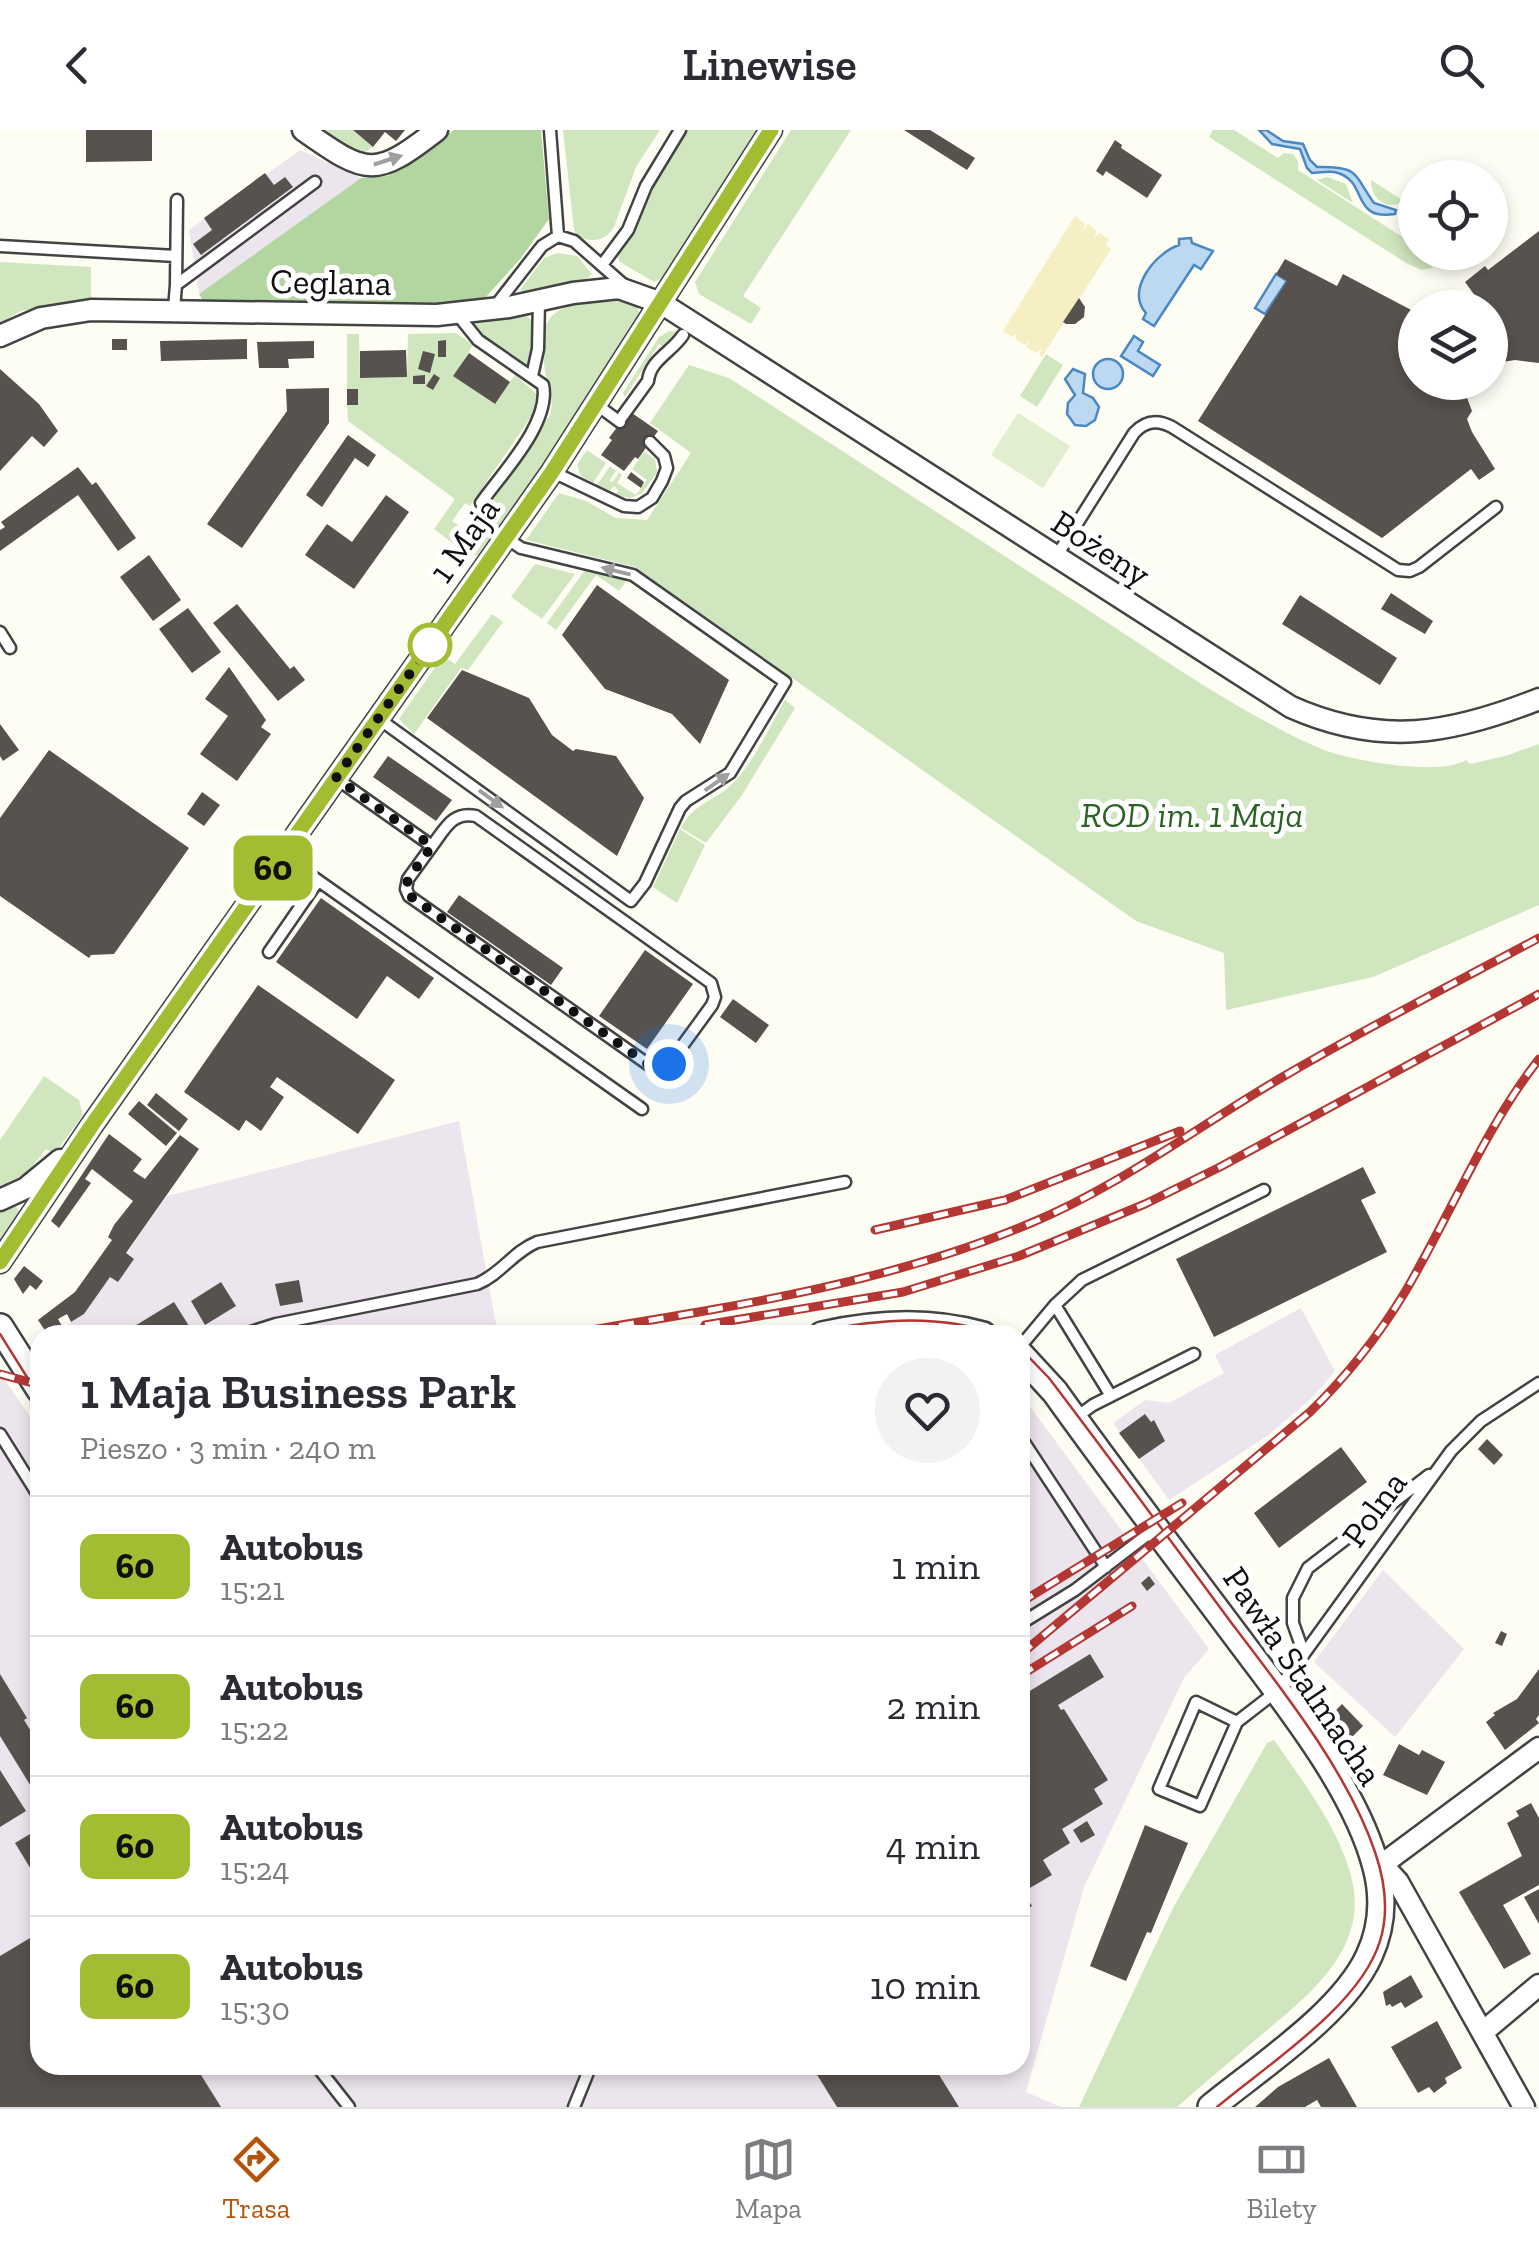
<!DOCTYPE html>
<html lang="pl">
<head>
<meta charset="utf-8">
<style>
	body { margin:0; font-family:"Zilla Slab",serif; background:#f2f2f3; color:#2b2b33; height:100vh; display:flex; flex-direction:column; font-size:38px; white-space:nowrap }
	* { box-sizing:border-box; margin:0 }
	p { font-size:32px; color:#7c7c81 }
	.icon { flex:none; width:55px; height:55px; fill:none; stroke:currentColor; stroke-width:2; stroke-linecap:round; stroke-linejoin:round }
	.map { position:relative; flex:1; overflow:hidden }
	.sheet { position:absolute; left:30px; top:1195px; width:1000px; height:750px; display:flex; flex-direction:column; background:#fff; border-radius:30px; box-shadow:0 5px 15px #0003 }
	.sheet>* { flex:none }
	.badge { padding:0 20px; border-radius:15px; font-size:35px; line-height:65px }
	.controls { position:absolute; left:1398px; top:30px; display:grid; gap:20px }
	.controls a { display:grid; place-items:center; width:110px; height:110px; border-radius:50%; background:#fff; box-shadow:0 5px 15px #0003; font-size:50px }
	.you { position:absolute; width:50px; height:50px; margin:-25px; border:8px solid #fff; border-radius:50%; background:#1a73e8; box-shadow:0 0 0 15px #1a73e833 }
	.map>.badge { position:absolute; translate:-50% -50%; box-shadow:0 0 0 5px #fff }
	.round { display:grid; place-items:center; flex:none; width:105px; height:105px; border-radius:52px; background:#f2f2f3 }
	.headline { display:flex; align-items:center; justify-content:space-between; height:170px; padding:0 50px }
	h1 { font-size:48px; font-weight:600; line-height:75px }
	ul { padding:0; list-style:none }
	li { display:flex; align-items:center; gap:30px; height:140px; padding:0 50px; border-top:2px solid #e1e1e2 }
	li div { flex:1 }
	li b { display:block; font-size:38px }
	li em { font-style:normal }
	li .badge { min-width:110px; font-weight:700; text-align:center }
	header { display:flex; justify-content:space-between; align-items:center; height:130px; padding:0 50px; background:#fff; font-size:45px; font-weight:600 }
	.menu { display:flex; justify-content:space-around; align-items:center; height:140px; border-top:2px solid #e1e1e2; background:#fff; font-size:28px; color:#7c7c81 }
	.menu a { display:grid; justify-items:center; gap:5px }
	.menu .current { color:#b45309 }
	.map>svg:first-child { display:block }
	.industrial { fill:#ede5ed }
	.green { fill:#d0e6bf }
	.forest { fill:#b3d6a0 }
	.sand { fill:#f6efc4 }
	.pitch { fill:#e1eed0 }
	.water { fill:#bcd9f1; stroke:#4988c2; stroke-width:2.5 }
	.building { fill:#57524d }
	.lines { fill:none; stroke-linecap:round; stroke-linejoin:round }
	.service-casing { stroke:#434343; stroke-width:15 }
	.minor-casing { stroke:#434343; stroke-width:25 }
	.tertiary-casing { stroke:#434343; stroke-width:30 }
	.service { stroke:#fff; stroke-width:10 }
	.minor { stroke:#fff; stroke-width:20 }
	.tertiary { stroke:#fff; stroke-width:25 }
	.tram { stroke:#b53733; stroke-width:2.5 }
	.rail-casing { stroke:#b53733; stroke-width:9 }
	.rail { stroke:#fff; stroke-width:5; stroke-dasharray:15; stroke-linecap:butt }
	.oneway { fill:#9f9f9f }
	.line-casing { stroke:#fff; stroke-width:22 }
	.line { stroke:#a2bd31; stroke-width:15 }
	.walk { stroke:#101010; stroke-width:10; stroke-dasharray:0 18 }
	.stop-dot { fill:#fff; stroke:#a2bd31; stroke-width:5 }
	.labels { text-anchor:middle; stroke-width:10; stroke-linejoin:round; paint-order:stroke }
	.street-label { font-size:35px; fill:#101010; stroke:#fff }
	.park-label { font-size:35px; font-style:italic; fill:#2c6325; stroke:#fff }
</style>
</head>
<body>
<header><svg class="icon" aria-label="back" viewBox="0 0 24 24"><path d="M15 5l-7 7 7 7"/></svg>Linewise<svg class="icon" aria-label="search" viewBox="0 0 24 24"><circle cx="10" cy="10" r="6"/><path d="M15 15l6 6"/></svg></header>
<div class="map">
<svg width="1539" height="1977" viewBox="0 0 1539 1977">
	<rect width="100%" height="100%" fill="#fefdf3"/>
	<path class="industrial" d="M300 20 361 48 199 164 189 100Z
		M459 991 498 1205H52L84 1184 167 1066Z
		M1301 1178 1335 1241 1311 1269 1267 1306 1169 1370 1113 1293 1145 1270 1169 1273 1224 1243 1215 1225Z
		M0 1243 40 1301V1935H1020V1263L1209 1519 1184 1548 1084 1757 1026 1962 1061 1977H0Z
		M1383 1440 1464 1519 1395 1607 1314 1532Z"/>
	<path class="green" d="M318 0H353L373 17 361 25Z
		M563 0H660L636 37 614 97C605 112 593 112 577 107L574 99Z
		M688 0H760L667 146 654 152 620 132 617 125 634 102 651 62Z
		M791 0H851L743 166 761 178 751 194 699 164 695 152Z
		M1213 0H1234L1278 28 1284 23 1293 24 1298 31V40L1415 115V122L1421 123 1433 138 1422 140 1406 133 1209 7Z
		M1327 47 1346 54 1353 73 1317 50Z
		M1371 50 1404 71C1386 82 1371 69 1371 50Z
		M558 123 577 126 592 144 588 148 528 164 520 160 544 128Z
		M0 132 91 137V170L21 181 0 193Z
		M619 171 636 175 641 187 560 314 480 426 467 424 434 399 455 369 348 291 347 275 358 274V259H347V204H359L360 248 407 247 408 204 456 203 473 215 454 246 494 274 515 245 539 266 535 281 470 376 465 373 452 391 481 411 494 393 481 384 550 285C554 271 549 260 546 246 533 177 558 173 619 171Z
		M526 186 536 193 535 218 529 240 481 208 471 194Z
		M669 201 679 202 668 220 659 214 625 267 623 263 659 207Z
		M1046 224 1063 235 1037 277 1020 266Z
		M689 235 729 248C847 324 964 400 1082 476 1158 525 1234 580 1317 617 1344 630 1440 647 1466 630L1470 634 1505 626 1539 614V775L1373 847 1226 880 1224 823 1136 791 635 437 526 410 559 363 586 371 616 388 647 390 691 323 650 293Z
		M587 320 606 333 593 353 581 346 577 335Z
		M644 322 655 329 657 343 641 364 630 368 615 365 619 360 614 356 609 362 597 355 610 336 616 341 609 351 613 352 619 342 622 345 617 353 636 365 647 350 632 339Z
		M535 434 575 444 542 489 511 467Z
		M585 440 627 450 619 461 596 445 556 500 547 493Z
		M492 484 503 492 500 496 468 540 461 538 414 604 399 589 443 526 455 534Z
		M785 570 795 578 742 665 706 713 681 698C693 673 716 671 734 652 755 630 770 596 785 570Z
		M680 699 705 715 677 773 653 757Z
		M44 946 79 970 83 985 54 1024 46 1019 28 1042 0 1057V1010Z
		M15 1075 20 1083 0 1112V1082Z
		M1274 1610C1301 1649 1333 1690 1348 1736 1376 1815 1311 1863 1259 1907 1232 1930 1204 1953 1177 1977H1079L1173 1778 1267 1613Z"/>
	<path class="forest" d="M454 0H541L549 89 521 128 486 167 444 173 203 171 199 164 361 48 388 46Z"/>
	<path class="sand" d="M1075 86 1085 94 1083 102 1088 94 1097 101 1094 108 1099 103 1109 109 1106 115 1111 119 1042 227 1039 225 1042 218 1036 223 1026 217 1029 211 1024 215 1015 209 1017 203 1012 207 1003 201Z"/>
	<path class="pitch" d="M1018 283 1070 316 1043 358 991 325Z"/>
	<path class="water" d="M1259 0H1266L1283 11 1303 14 1310 30 1317 37C1360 36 1353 44 1374 73L1396 80 1395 84C1351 91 1368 52 1338 43 1330 40 1320 43 1312 43L1307 38 1300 19 1272 14Z
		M1191 108 1192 113 1213 121 1201 139 1194 135 1154 196 1143 189 1146 183C1125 161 1155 123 1179 115V109Z
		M1276 144 1287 151 1265 184 1255 178Z
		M1134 206 1143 212 1138 221 1160 235 1153 246 1121 226Z
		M1093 244a15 15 0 1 1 30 0a15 15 0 1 1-30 0Z
		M1073 239 1085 244 1083 263 1093 268 1099 277 1095 290 1086 296 1075 295 1067 284 1068 273 1075 265 1065 249Z"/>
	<path class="building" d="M86 0H152V31L86 32Z
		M353 0H405L396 11 385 2 373 17Z
		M904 0H930L975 28 967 40Z
		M1115 10 1122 15 1121 18 1162 45 1147 68 1106 41 1103 46 1096 41Z
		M265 43 274 55 285 47 293 57 201 125 193 114 212 100 204 88Z
		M1539 101V233L1515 230 1496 233 1490 224V178H1484L1465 152 1485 136 1488 140Z
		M1285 129 1337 156 1343 144 1415 182V252H1461L1472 281 1467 289 1472 302 1495 339 1479 350 1471 339 1382 408 1198 291 1287 151 1276 144Z
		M1079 168 1085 177 1084 187 1075 194H1066L1063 192Z
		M112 209H127V220H112Z
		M247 209V229L161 231 160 211Z
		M446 210V227H438V211Z
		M314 211V228L288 229 289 238H259L257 212Z
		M406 220 407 247 360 248V221Z
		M423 221 435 224 430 243 418 239Z
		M469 223 510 252 495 274 453 246Z
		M0 239 39 274 58 301 44 317 32 306 0 341Z
		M434 244 440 248 433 260 426 256Z
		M425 245V254H413V246Z
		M329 258V293L242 418 207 394 287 281 286 259Z
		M347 259H358V275H347Z
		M629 281 658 301 638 329 635 327 624 341 601 325 612 310 609 308Z
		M348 305 376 325 368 337 355 328 322 377 306 365Z
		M78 337 92 355 96 352 136 408 118 421 78 365 0 421V400L5 397 1 392Z
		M631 342 644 352 641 358 627 348Z
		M386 365 409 382 354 459 305 425 327 394 352 412Z
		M149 425 181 470 153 491 120 447Z
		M597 455 729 550 700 614 672 584 605 559 562 505Z
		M1391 463 1433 491 1425 504 1381 479Z
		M1300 465 1397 528 1380 555 1282 494Z
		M237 474 290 539 294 536 305 550 278 571 213 493Z
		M188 478 221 522 192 543 159 499Z
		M229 537 266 590 261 597 271 604 237 651 200 624 228 586 205 569Z
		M462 540 529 568 552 605 573 621 576 619 616 626 644 668 617 726 427 588Z
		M0 594 19 620 3 631 0 626Z
		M49 620 189 718 114 824 91 825 89 828 0 766V688Z
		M388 626 452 670 436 691 373 647Z
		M202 662 220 675 204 696 187 684Z
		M459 765 563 838 551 855 447 782Z
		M321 768 434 848 419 869 387 846 357 889 276 832Z
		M645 820 693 854 647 919 599 886Z
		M258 855 395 950 358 1004 277 947 270 957 284 967 261 1001 246 990 239 1001 184 962Z
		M733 869 769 895 756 913 720 887Z
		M156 963 188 989 179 1001 147 975Z
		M139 971 177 1003 166 1016 128 984Z
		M109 1004 142 1029 133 1041 145 1049 180 1005 199 1019 126 1123 134 1129 118 1152 110 1147 84 1184 71 1192 67 1184 58 1189 63 1198 48 1205 38 1190 75 1162 112 1110 108 1107 114 1095 133 1071 92 1039 85 1049 91 1053 59 1098 51 1091Z
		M1363 1037 1376 1063 1361 1070 1387 1122 1214 1207 1176 1129Z
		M24 1136 43 1151 36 1160 30 1155 23 1164 14 1149Z
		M299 1150 303 1172 280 1176 275 1154Z
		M221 1152 236 1176 205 1195 191 1171Z
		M174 1172 189 1196 174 1205H120Z
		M1145 1284 1151 1292 1154 1290 1165 1311 1139 1329 1119 1303Z
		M1487 1309 1503 1325 1494 1335 1478 1319Z
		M1341 1317 1367 1352 1279 1418 1254 1383Z
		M1149 1446 1155 1454 1147 1461 1141 1453Z
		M1501 1501 1507 1504 1502 1516 1495 1513Z
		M1090 1524 1104 1547 1058 1575 1061 1580 1064 1579 1108 1650 1094 1659 1103 1674 1062 1699 1070 1713 1043 1730 1052 1745 1023 1762 1032 1776 1020 1783V1567Z
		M1539 1539V1585L1536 1589 1539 1593 1505 1620 1486 1592 1495 1585 1493 1583 1517 1569Z
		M0 1544 27 1588 24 1590 40 1616V1671L0 1606Z
		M1342 1574 1363 1596 1351 1608 1330 1586Z
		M1399 1614 1419 1625 1422 1620 1445 1632 1427 1665 1383 1645Z
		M0 1640 26 1681 0 1697Z
		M1531 1673 1539 1688V1755L1503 1775 1531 1824 1504 1839 1459 1762 1522 1726 1507 1693 1519 1686 1516 1681Z
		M1087 1691 1095 1705 1081 1713 1073 1700Z
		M1145 1695 1188 1713 1151 1803 1147 1802 1126 1851 1090 1836Z
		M40 1698V1754L15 1713Z
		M1539 1759V1794L1524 1767Z
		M40 1802V1935H216L201 1945 221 1977H0V1826Z
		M1411 1845 1423 1867 1405 1878 1401 1872 1392 1877 1390 1874 1386 1876 1383 1862Z
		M1437 1891 1462 1938 1445 1948 1447 1953 1434 1963 1429 1957 1418 1963 1391 1917Z
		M1329 1928 1357 1977H1321L1317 1970 1305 1977H1255L1278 1957Z
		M811 1935H933L959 1977H837Z"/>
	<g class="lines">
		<defs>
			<path id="service" d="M550 0 558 106
				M0 116 176 126
				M602 135 628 100 646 56 680 0
				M176 155 177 70
				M496 175 542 116 558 106 574 111 624 155
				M174 179 176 155 315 52
				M457 184 478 210 543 255C551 293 502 343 481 373
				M532 246 538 219 539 171
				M597 275 620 292
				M619 291 648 251C650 230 672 222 683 205
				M553 342 624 376 638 377 652 368 662 351 667 338 664 326 650 312
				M1056 427 1134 303C1145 291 1157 289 1172 297L1398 440 1410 441 1419 437 1496 377
				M0 502 10 518
				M379 589 631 771 645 753 680 678 686 671 730 643 785 552 633 445 521 418 506 408
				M337 649 432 716 408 749 406 759 409 766 649 935 662 937 669 934 712 875 715 867 711 853 476 686C452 681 445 699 432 716
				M282 725 642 979
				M269 822 318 751
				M1055 1175 1111 1266
				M241 1205 276 1194 477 1154C501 1144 513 1122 537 1112L845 1052
				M1020 1217 1055 1175 1082 1150 1264 1060
				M1075 1288 1093 1275 1194 1224
				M0 1304 40 1368
				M1020 1306 1106 1437
				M1020 1494 1075 1460 1155 1399
				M1304 1524 1293 1493V1468L1308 1438 1429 1345
				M1237 1592 1196 1572 1159 1659 1200 1676 1237 1592 1277 1561 1451 1321 1481 1291 1539 1253
				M316 1935 349 1977
				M574 1977 591 1935"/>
			<path id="minor" d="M303 0C368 46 375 48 437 0
				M0 206 41 188 91 180 437 185 509 177 573 163 619 158 661 173 683 187 1291 577C1381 617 1451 604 1539 569
				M0 1070 26 1058 60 1030
				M0 1132 92 995 552 342 771 0
				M1376 1739 1388 1741 1398 1752 1524 1977
				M1376 1739 1539 1618
				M1483 1902 1539 1855"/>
			<path id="tertiary" d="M0 1197 40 1260
				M822 1205C874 1193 931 1190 983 1205
				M1020 1224 1055 1262C1115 1346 1178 1428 1240 1511 1288 1575 1356 1660 1376 1737 1384 1767 1382 1798 1369 1826 1343 1883 1260 1937 1211 1977"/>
		</defs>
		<use href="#service" class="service-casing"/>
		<use href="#minor" class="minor-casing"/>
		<use href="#tertiary" class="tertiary-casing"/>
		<use href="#service" class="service"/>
		<use href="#minor" class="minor"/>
		<use href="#tertiary" class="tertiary"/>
		<path class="tram" d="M0 1204 40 1268
			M803 1205C866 1190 935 1182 998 1205
			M1020 1218 1049 1248C1110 1328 1170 1410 1230 1491 1281 1558 1348 1642 1375 1722 1385 1751 1389 1782 1380 1811 1360 1876 1268 1934 1217 1977"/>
		<defs>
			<path id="rail" d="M875 1100 1005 1070 1180 1001
				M705 1195 903 1162 1019 1126 1145 1074 1220 1037 1539 864
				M560 1205C718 1179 882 1156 1031 1093 1124 1054 1199 995 1286 945 1368 897 1455 853 1539 808
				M0 1244 40 1255
				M1020 1473 1182 1373
				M1020 1525 1310 1282C1346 1247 1379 1205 1405 1162 1451 1084 1483 1001 1539 929
				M1020 1546 1132 1476"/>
		</defs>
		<use href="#rail" class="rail-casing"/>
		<use href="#rail" class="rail"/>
	</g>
	<defs><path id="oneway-solid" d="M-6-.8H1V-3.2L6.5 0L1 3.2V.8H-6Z" transform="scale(2.5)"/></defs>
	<g class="oneway">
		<use href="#oneway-solid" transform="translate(388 30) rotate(-18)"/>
		<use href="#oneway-solid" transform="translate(616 441) rotate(-166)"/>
		<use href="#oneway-solid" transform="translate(717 652) rotate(-35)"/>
		<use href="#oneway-solid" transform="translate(491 669) rotate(36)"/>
	</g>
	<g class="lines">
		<defs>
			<path id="line" d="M0 1132 92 995 552 342 771 0"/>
		</defs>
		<use href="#line" class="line-casing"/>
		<use href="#line" class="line"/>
		<path class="walk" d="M430 515 336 648 432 716 408 749 406 759 410 766 649 935 662 937 669 934"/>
	</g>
	<circle class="stop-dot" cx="430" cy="515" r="20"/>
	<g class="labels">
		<g class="street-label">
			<text transform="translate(331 152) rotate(1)" y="12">Ceglana</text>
			<text transform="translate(464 410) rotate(-55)" y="12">1 Maja</text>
			<text transform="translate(1101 418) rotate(33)" y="12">Bożeny</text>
			<text transform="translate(1374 1379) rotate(-54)" y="12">Polna</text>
			<text transform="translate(1303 1546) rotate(56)" y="12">Pawła Stalmacha</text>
		</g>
		<g class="park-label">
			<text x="1192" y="697">ROD im. 1 Maja</text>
		</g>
	</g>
</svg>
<div class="controls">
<a><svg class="icon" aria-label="locate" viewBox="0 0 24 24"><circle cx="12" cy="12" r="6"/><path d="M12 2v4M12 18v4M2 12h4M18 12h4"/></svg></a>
<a><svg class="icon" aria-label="layers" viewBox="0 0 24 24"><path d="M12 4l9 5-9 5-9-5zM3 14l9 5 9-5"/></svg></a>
</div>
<div class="you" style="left:669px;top:934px"></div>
<b class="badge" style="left:273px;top:738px;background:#a2bd31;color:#111">60</b>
<section class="sheet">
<div class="headline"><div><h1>1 Maja Business Park</h1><p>Pieszo · 3 min · 240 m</p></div><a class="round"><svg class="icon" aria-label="heart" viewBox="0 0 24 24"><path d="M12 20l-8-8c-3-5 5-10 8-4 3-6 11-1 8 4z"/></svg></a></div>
<ul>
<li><span class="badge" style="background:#a2bd31;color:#111">60</span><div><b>Autobus</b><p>15:21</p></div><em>1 min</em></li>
<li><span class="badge" style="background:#a2bd31;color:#111">60</span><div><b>Autobus</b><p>15:22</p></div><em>2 min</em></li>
<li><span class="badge" style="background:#a2bd31;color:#111">60</span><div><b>Autobus</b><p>15:24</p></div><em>4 min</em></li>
<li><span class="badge" style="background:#a2bd31;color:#111">60</span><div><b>Autobus</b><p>15:30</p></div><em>10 min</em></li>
</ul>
</section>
</div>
<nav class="menu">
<a class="current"><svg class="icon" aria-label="directions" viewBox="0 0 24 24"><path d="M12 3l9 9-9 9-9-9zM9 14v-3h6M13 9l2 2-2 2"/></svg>Trasa</a>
<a><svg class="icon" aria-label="map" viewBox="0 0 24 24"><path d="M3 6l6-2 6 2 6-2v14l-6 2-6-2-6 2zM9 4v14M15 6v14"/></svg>Mapa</a>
<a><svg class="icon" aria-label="tickets" viewBox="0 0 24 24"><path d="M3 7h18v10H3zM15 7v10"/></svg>Bilety</a>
</nav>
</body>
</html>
